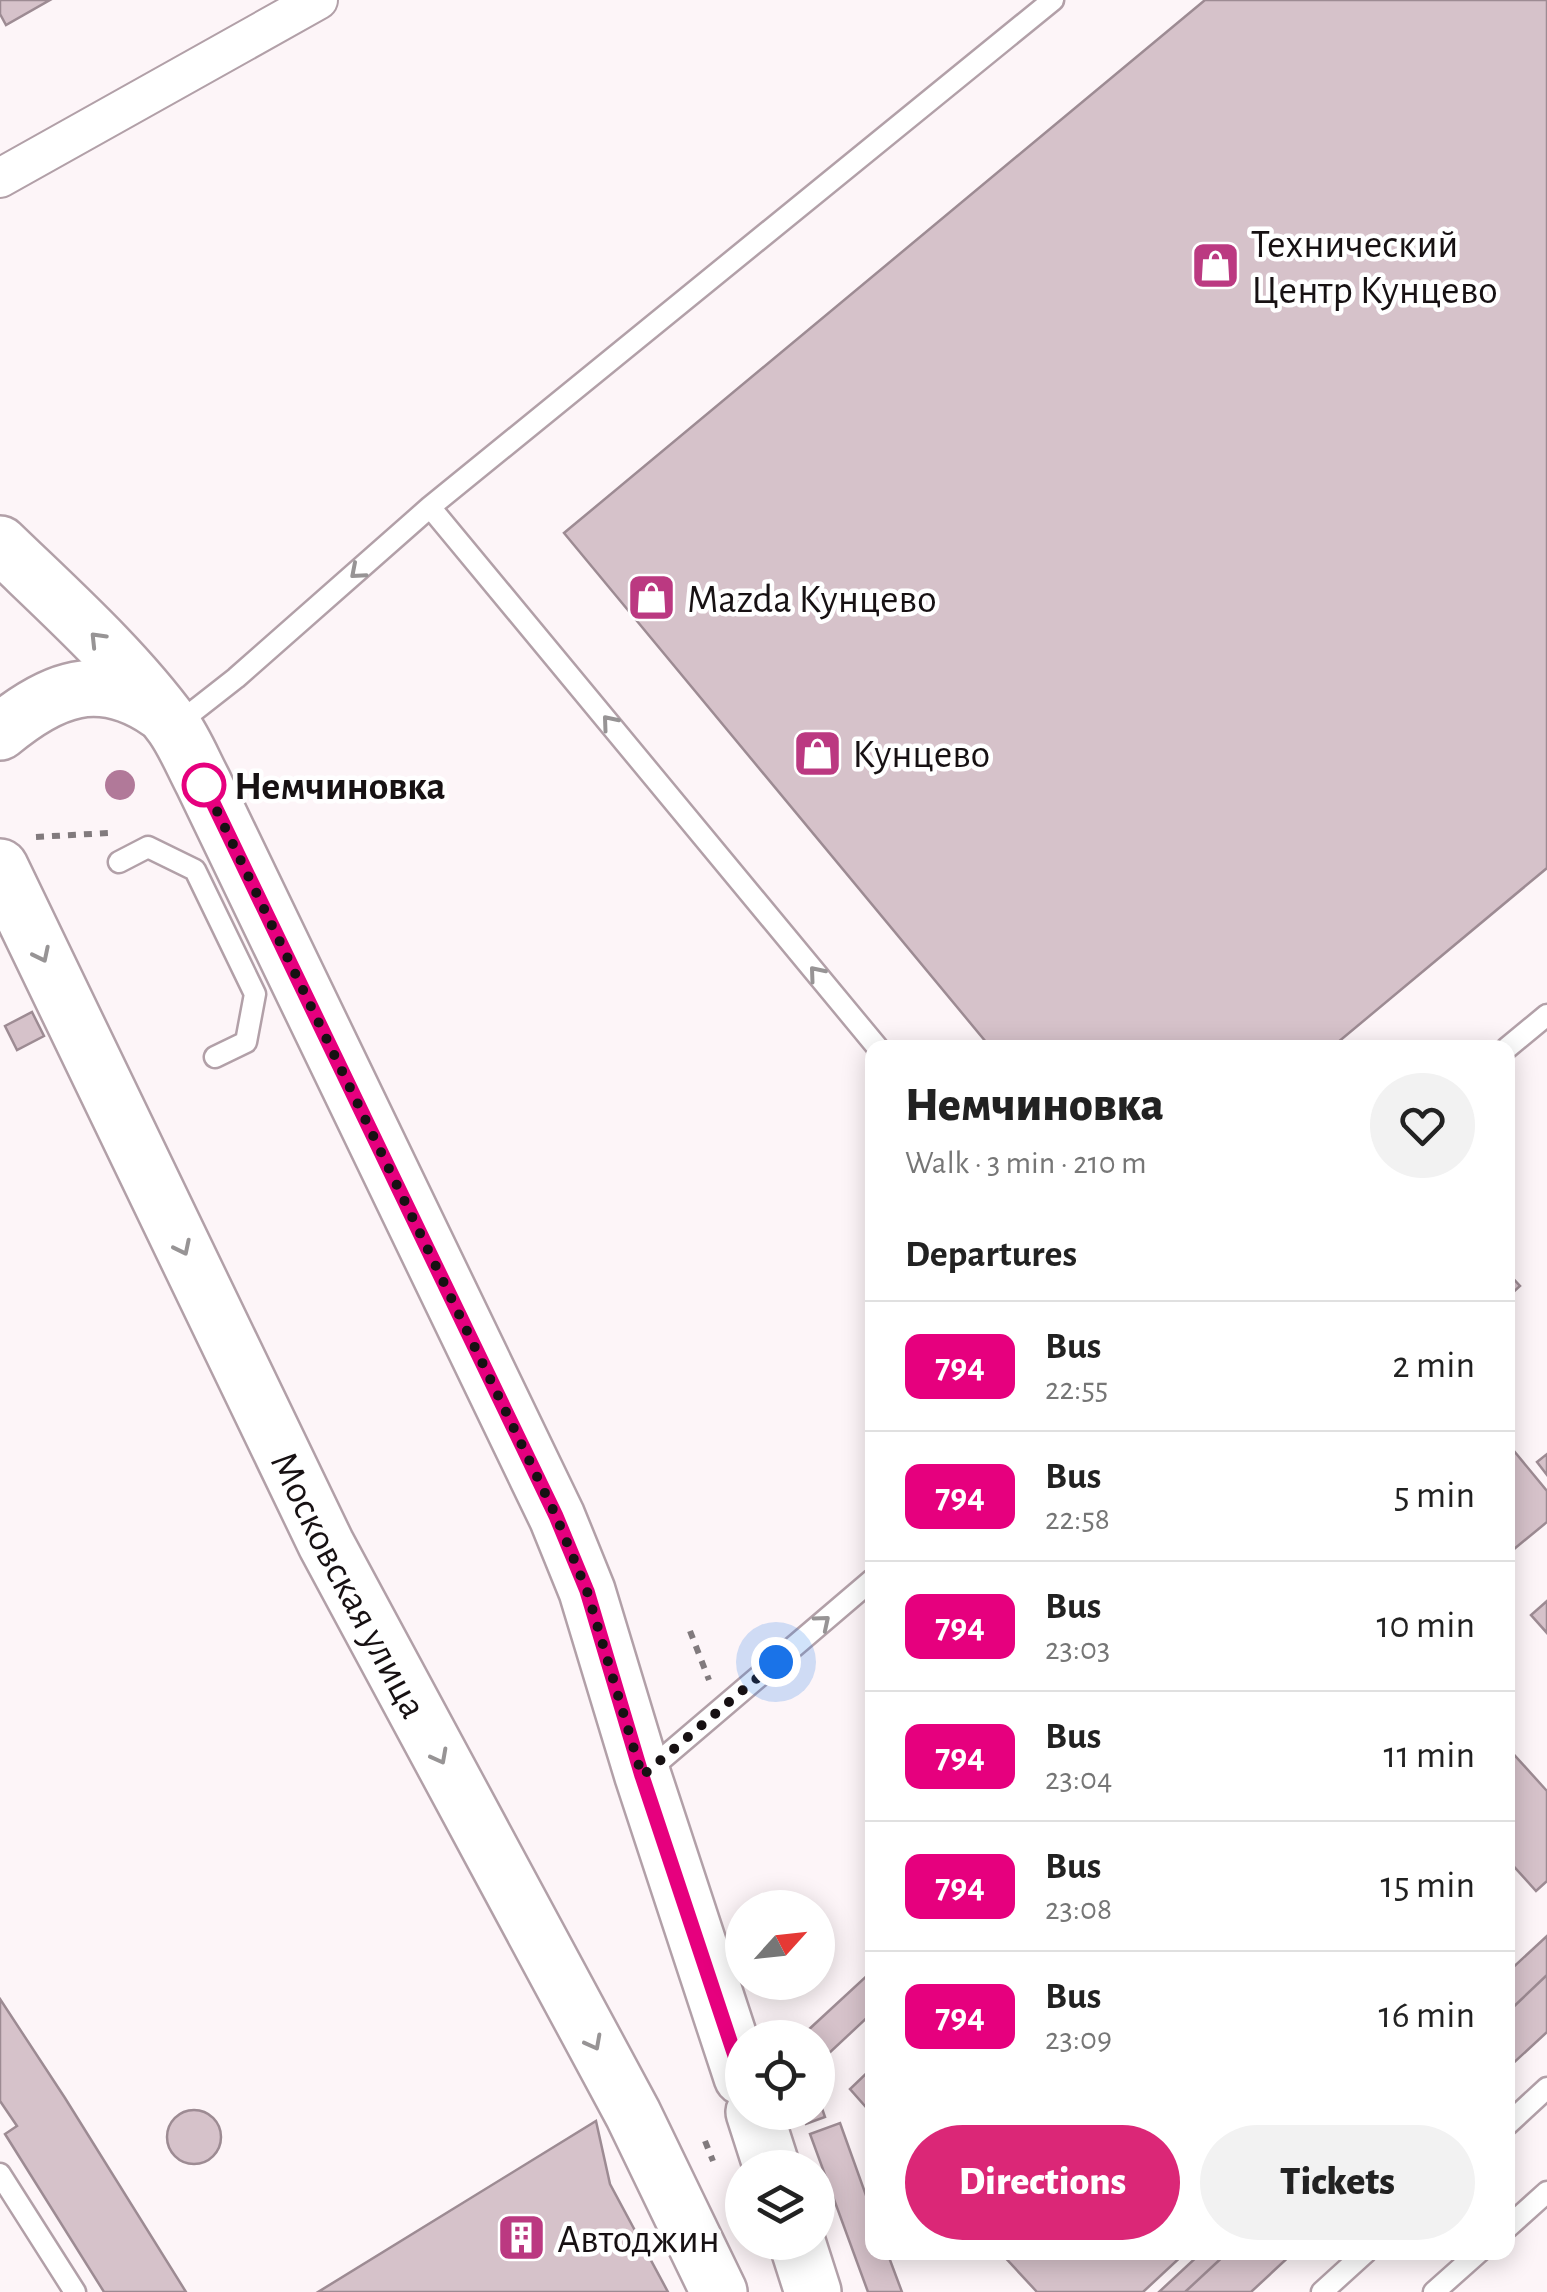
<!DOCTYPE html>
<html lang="en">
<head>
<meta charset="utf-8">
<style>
	body { margin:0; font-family:"Alegreya Sans",sans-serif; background:#f2f2f2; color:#222; height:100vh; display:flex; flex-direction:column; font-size:38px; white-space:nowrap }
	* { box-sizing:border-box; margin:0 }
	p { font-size:32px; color:#767676 }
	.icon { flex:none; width:55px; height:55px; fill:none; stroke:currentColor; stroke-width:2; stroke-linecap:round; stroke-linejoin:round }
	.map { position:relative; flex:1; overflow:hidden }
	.side { position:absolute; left:865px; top:1040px; width:650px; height:1220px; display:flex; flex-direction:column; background:#fff; border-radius:20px; box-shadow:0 5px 25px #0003 }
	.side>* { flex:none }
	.badge { padding:0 20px; border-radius:15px; font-size:35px; line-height:65px }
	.needle { width:65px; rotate:63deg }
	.buttons { position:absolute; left:725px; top:1890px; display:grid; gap:20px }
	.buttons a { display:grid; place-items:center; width:110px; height:110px; border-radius:50%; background:#fff; box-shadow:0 5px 25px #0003; font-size:50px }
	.you { position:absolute; width:50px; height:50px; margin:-25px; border:8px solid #fff; border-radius:50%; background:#1a73e8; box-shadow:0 0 0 15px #1a73e833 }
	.map>.badge { position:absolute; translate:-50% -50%; box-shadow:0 0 0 5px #fff }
	h2 { padding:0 40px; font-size:38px; line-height:90px }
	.round { display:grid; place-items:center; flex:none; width:105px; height:105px; border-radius:52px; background:#f2f2f2 }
	.head { display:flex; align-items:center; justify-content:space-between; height:170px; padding:0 40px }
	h1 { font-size:48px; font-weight:800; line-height:75px }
	.cta { display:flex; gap:20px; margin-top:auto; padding:20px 40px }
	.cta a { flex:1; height:115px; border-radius:60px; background:#db2777; color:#fff; font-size:40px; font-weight:800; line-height:115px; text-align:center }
	.cta a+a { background:#f2f2f2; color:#222 }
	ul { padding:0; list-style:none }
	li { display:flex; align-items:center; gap:30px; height:130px; padding:0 40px; border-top:2px solid #e0e0e0 }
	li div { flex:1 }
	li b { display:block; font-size:38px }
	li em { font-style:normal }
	li .badge { min-width:110px; font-weight:700; text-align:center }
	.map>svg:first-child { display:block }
	.building { fill:#d6c2ca; stroke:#9d8b93; stroke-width:2.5 }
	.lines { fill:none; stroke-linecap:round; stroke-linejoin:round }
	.lane-casing { stroke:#b2a0a8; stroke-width:25 }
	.street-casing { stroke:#b2a0a8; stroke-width:42 }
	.secondary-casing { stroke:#b2a0a8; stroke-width:60 }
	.path { stroke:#817a7d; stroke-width:6; stroke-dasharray:8 8; stroke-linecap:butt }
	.lane { stroke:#fff; stroke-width:20 }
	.street { stroke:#fff; stroke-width:38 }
	.secondary { stroke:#fff; stroke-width:55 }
	.tree { fill:#b17999 }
	.oneway { stroke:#979495 }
	.line-casing { stroke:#fff; stroke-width:22 }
	.line { stroke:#e6007e; stroke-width:15 }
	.walk { stroke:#171113; stroke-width:10; stroke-dasharray:0 18 }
	.stop-dot { fill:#fff; stroke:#e6007e; stroke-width:5 }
	.labels { text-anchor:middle; stroke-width:9; stroke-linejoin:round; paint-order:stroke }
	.poi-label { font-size:40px; fill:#171113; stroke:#fff; text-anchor:start }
	.stop-label { font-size:40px; font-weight:bold; fill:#171113; stroke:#fff; text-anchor:start }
	.street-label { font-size:40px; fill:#171113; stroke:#fff }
</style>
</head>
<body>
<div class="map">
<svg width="1547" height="2292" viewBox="0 0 1547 2292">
	<rect width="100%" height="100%" fill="#fdf5f8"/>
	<path class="building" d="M0 0H50L6 25 0 14Z
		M1205 0H1547V868L1331 1048H991L564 533Z
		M32 1012 44 1036 17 1050 5 1026Z
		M1508 1273 1520 1286 1508 1297Z
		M1514 1451 1547 1491V1522L1508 1554V1456Z
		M1547 1454V1475L1537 1462Z
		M1547 1601V1633L1531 1615Z
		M1508 1748 1547 1791V1881L1536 1891 1508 1860Z
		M1547 1936V1975L1508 2012V1972Z
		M872 1971V2013L826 2056 818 2047V2038H809L805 2033Z
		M1547 1975V2032L1508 2068V2012Z
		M0 1999 65 2098 186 2292H104L5 2134 17 2126 0 2101Z
		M872 2068V2114L850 2089Z
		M818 2097 825 2117 806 2124 802 2112H818Z
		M167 2137a27 27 0 1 1 54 0a27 27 0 1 1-54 0Z
		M596 2121 610 2184 668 2292H318Z
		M840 2123 872 2212V2252H887L902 2292H868L810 2134Z
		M1000 2252H1186L1143 2292H1037Z
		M1202 2252H1228L1185 2292H1159Z
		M1228 2252H1294L1251 2292H1185Z"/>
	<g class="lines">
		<defs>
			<path id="lane" d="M430 507 878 1048
				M176 725 236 678 430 507 1053 0
				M119 862 148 847 195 870 255 994 246 1042 215 1057
				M1507 1048 1547 1015
				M648 1771 872 1580
				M1508 2124 1547 2088
				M0 2174 75 2292
				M1508 2227 1547 2192
				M1322 2292 1366 2252
				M1434 2292 1479 2252"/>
			<path id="street" d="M0 178 318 0"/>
			<g id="secondary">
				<path d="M0 544C60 602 124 659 173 726 185 743 193 763 203 782L557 1517 587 1591 643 1776 742 2077"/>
				<path d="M0 732C52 689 99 670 159 711"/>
				<path id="s1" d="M0 867 326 1544 633 2114 719 2292"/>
				<path d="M754 2112 772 2168"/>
				<path d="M797 2242 813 2292"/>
			</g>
		</defs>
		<use href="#lane" class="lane-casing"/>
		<use href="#street" class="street-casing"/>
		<use href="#secondary" class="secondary-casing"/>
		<path class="path" d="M36 837 108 833
			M690 1631 709 1680
			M705 2141 713 2161"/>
		<use href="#lane" class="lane"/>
		<use href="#street" class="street"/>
		<use href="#secondary" class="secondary"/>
	</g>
	<circle class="tree" cx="120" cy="785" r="15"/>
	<defs><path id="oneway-chevron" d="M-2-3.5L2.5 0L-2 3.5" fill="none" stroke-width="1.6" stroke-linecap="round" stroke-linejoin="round" transform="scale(2.5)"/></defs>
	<g class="oneway">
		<use href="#oneway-chevron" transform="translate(357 572) rotate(139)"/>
		<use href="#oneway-chevron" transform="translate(97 639) rotate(-134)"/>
		<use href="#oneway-chevron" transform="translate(609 722) rotate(-130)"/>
		<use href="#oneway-chevron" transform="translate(42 955) rotate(64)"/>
		<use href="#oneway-chevron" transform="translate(816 973) rotate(-130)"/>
		<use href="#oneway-chevron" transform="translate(183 1248) rotate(64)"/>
		<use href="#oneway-chevron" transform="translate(823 1622) rotate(-40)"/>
		<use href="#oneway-chevron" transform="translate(440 1757) rotate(62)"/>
		<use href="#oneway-chevron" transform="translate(594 2043) rotate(62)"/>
	</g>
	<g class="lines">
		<defs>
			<path id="line" d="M203 782 556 1516 587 1591 642 1776 742 2077"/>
		</defs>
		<use href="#line" class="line-casing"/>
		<use href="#line" class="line"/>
		<path class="walk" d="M204 785 203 782 556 1516 587 1591 642 1776 776 1662"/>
	</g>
	<defs>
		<symbol id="shop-square" viewBox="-11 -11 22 22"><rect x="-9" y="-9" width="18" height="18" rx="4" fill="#bb3981" stroke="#fff"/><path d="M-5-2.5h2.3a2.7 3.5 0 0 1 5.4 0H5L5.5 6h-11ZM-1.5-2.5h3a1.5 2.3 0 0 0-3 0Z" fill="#fff"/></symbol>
		<symbol id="building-square" viewBox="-11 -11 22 22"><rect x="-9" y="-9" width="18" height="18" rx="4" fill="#bb3981" stroke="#fff"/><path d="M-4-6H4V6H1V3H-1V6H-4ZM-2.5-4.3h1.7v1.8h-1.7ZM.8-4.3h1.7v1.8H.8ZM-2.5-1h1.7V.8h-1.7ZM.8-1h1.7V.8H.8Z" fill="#fff"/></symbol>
	</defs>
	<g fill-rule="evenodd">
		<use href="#shop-square" x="1188" y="238" width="55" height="55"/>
		<use href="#shop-square" x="624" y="570" width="55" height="55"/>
		<use href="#shop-square" x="790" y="726" width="55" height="55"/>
		<use href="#building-square" x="494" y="2210" width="55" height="55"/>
	</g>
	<circle class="stop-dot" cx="204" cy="785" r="20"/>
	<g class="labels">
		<g class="poi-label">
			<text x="1251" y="257">Технический<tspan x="1251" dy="46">Центр Кунцево</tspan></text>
			<text x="687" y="612">Mazda Кунцево</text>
			<text x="852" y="767">Кунцево</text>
			<text x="557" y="2252">Автоджин</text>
		</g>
		<g class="stop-label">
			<text x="234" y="799">Немчиновка</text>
		</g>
		<g class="street-label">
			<text dy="14" stroke="none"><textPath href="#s1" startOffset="798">Московская улица</textPath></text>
		</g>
	</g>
</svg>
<div class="buttons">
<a><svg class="needle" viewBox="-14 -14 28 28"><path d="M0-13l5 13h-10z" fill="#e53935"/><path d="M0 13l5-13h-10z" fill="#767676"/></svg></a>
<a><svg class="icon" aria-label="locate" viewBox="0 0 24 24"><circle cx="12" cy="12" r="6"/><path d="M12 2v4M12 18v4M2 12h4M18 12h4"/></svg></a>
<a><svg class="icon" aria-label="layers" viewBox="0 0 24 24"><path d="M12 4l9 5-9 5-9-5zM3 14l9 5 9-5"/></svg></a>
</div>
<div class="you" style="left:776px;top:1662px"></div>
<section class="side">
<div class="head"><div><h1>Немчиновка</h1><p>Walk · 3 min · 210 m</p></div><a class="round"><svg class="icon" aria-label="heart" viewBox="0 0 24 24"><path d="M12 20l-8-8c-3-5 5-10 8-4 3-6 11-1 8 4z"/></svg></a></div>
<h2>Departures</h2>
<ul>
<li><span class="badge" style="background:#e6007e;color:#fff">794</span><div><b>Bus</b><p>22:55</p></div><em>2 min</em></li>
<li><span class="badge" style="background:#e6007e;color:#fff">794</span><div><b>Bus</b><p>22:58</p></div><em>5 min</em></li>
<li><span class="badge" style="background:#e6007e;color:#fff">794</span><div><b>Bus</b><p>23:03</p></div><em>10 min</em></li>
<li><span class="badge" style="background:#e6007e;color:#fff">794</span><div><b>Bus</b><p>23:04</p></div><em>11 min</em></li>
<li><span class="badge" style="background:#e6007e;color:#fff">794</span><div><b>Bus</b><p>23:08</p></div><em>15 min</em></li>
<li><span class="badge" style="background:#e6007e;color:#fff">794</span><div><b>Bus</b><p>23:09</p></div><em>16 min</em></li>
</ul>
<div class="cta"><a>Directions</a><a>Tickets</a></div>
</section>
</div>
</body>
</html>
